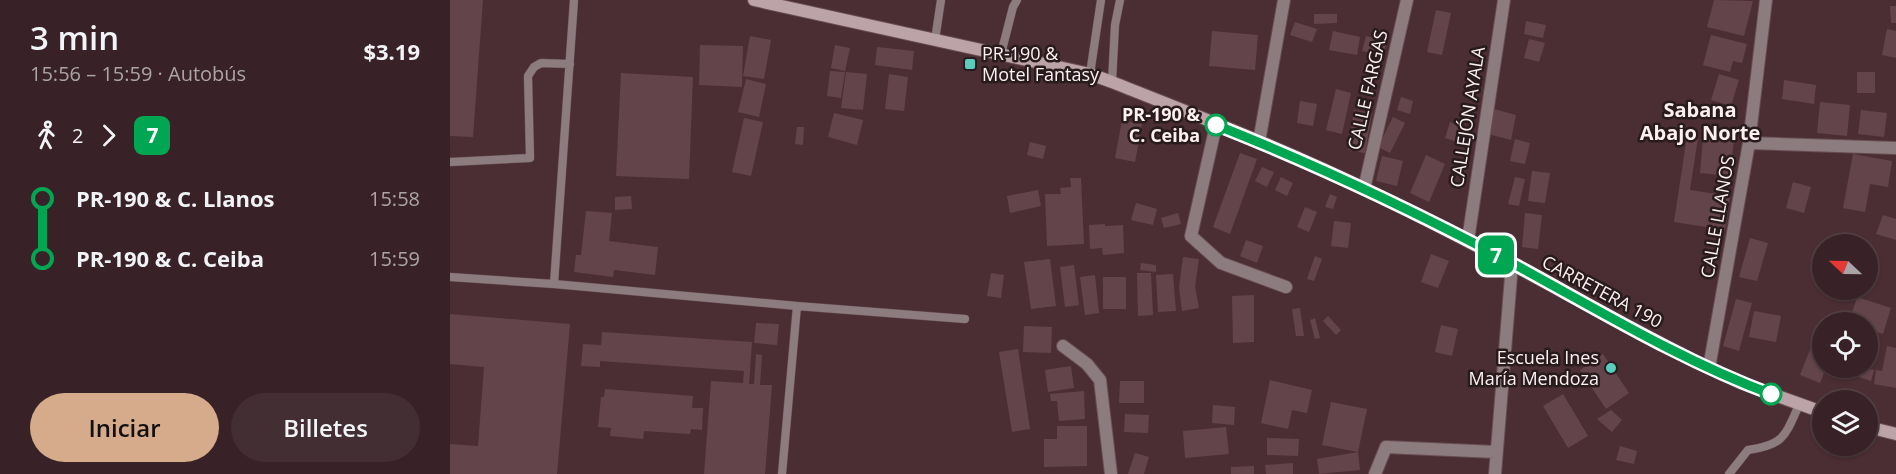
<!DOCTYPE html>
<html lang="es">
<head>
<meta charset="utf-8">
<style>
	body { margin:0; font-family:"Open Sans",sans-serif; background:#432f33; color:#f1f3f6; height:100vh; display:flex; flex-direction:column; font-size:22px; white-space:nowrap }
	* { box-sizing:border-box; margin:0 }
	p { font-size:20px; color:#aba4a7 }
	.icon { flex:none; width:33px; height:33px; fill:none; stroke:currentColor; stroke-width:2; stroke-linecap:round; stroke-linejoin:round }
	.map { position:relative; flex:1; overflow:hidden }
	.sheet { display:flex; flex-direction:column; background:#382227; width:450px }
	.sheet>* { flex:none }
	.badge { padding:0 12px; border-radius:9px; font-size:21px; line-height:39px }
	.needle { width:39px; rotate:292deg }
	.buttons { position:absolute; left:1362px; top:234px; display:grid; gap:12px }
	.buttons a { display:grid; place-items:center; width:66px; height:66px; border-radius:50%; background:#382227; box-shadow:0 2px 4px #0004,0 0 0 2px #523f44; font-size:30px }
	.map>.badge { position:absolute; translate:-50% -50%; box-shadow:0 0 0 3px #fff }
	.legs { display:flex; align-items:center; gap:9px; height:66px; padding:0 30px; font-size:20px }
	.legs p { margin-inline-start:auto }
	.summary { display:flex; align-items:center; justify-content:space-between; height:102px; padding:0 30px }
	h1 { font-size:33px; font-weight:600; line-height:45px }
	.primary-button { display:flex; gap:12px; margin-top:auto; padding:12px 30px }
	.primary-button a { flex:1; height:69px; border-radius:36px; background:#d6ab8b; color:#111; font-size:24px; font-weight:600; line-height:69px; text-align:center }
	.primary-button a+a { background:#432f33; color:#f1f3f6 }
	ul { padding:0 30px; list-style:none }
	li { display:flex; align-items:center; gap:21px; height:60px; font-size:22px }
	li i { display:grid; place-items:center; width:9px; height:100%; margin:0 8px; background:currentColor }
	li i::after { content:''; width:15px; height:15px; margin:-8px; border:4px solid; border-radius:50%; background:#382227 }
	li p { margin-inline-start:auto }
	li:first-child i { background:linear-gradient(#0000 50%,currentColor 0) }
	li:last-child i { background:linear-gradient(currentColor 50%,#0000 0) }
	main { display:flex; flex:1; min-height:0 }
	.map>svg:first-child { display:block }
	.building { fill:#63444a }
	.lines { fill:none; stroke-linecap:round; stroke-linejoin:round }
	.lane-casing { stroke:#684d52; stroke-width:9 }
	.street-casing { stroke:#684d52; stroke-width:14 }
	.secondary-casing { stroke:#684d52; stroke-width:14 }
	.lane { stroke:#8c7c7f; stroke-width:8 }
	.street { stroke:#8c7c7f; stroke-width:12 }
	.secondary { stroke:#bba3a7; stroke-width:12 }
	.line-1-casing { stroke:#fff; stroke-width:14 }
	.line-1 { stroke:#00a651; stroke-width:9 }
	.poi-dot { fill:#59cebf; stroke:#281b1d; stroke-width:2 }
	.stop-1-dot { fill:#fff; stroke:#00a651; stroke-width:3 }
	.labels { text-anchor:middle; stroke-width:5; stroke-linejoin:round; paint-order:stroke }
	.poi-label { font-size:18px; fill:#feeff1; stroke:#281b1d; text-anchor:start }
	.street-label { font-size:18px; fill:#feeff1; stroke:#281b1d }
	.stop-label { font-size:18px; font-weight:bold; fill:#feeff1; stroke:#281b1d; text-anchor:end }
	.neighbourhood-label { font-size:20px; font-weight:bold; fill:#feeff1; stroke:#281b1d }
</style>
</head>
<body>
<main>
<section class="sheet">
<div class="summary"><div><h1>3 min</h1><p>15:56 – 15:59 · Autobús</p></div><b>$3.19</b></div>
<div class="legs"><svg class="icon" aria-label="walk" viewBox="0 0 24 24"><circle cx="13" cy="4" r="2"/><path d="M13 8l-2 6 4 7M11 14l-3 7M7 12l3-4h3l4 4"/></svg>2<svg class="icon" aria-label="forward" viewBox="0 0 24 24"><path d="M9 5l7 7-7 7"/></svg><b class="badge" style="background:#00a651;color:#fff">7</b></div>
<ul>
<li><i style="color:#00a651"></i><b>PR-190 &amp; C. Llanos</b><p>15:58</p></li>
<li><i style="color:#00a651"></i><b>PR-190 &amp; C. Ceiba</b><p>15:59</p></li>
</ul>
<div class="primary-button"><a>Iniciar</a><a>Billetes</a></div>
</section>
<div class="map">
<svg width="1446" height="474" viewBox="0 0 1446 474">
	<rect width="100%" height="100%" fill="#4b2e34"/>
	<path class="building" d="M0 0H33L23 137 0 136Z
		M1264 0 1303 1 1294 36 1257 27Z
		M1440 6H1446V23H1441Z
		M986 10 1001 13 992 55 977 52Z
		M864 14H887V23L864 24Z
		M1076 21 1096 25 1093 38 1074 34Z
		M845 22 867 29 862 42 840 35Z
		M1437 29 1446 31V58L1432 55Z
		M762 31 808 35 805 70 759 66Z
		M883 31 910 37 907 55 879 50Z
		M1261 35 1297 44 1292 63 1283 61 1280 72 1253 65Z
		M300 36 321 40 314 79 293 76Z
		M916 36 937 41 933 56 912 51Z
		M1079 39 1095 43 1089 62 1074 58Z
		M250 45 293 46 292 87 249 85Z
		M385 45 400 48 395 71 381 68Z
		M427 47 464 51 462 70 425 65Z
		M380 71 395 72 391 98 377 96Z
		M396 72 417 74 413 110 391 108Z
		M1407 72H1425V93H1407Z
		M171 73 243 77 239 179 166 176Z
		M439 74 458 77 454 111 435 109Z
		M1269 74 1289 80 1281 106 1261 100Z
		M296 79 316 84 309 117 288 112Z
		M1334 80 1366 85 1364 104 1332 99Z
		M886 89 901 93 892 134 876 130Z
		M951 97 963 101 960 114 947 110Z
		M850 101 867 104 863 126 847 123Z
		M1370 102 1400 105 1397 136 1367 133Z
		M1044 109 1066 115 1061 140 1038 134Z
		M904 110 922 113 915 153 898 150Z
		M1411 110 1437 113 1434 137 1408 134Z
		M384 113 413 120 407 145 378 137Z
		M943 117 955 123 940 153 928 147Z
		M294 118 313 122 301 176 282 172Z
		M672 120 692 124 685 162 665 158Z
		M1000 122 1019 128 1014 144 995 138Z
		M347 127H354L353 145 345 144Z
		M1237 136 1248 138 1240 190 1280 196 1275 230 1224 222Z
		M1253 138 1284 140 1280 176 1250 173Z
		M1065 139 1080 143 1075 164 1060 161Z
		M580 142 596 146 593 159 577 155Z
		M790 153 807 159 780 234 763 227Z
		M1403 154 1442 161 1438 187 1420 184 1415 212 1393 208Z
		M976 155 995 164 979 202 960 193Z
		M932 156 953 161 947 186 926 181Z
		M812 167 824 172 817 187 805 181Z
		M1082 171 1100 173 1095 203 1078 201Z
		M831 177 843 183 837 196 825 190Z
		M1065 177 1075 179 1069 206 1058 204Z
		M620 178H631L634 244 597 246 595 194H611L610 188 621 187Z
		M1343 182 1361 187 1354 213 1336 208Z
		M588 190 591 206 560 213 557 196Z
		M880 194 887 197 883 209 875 207Z
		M181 196 182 209 165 210V197Z
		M686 203 707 209 703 225 681 220Z
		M855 207 867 212 859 232 847 227Z
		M136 211 162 213 159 241 208 247 205 275 164 270 163 277 124 272 126 255H131Z
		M728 213 731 224 714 228 711 218Z
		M1075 213 1092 215 1088 249 1072 247Z
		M1433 215 1446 219V240L1426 234Z
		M884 221 901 223 898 248 881 246Z
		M655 224V226L673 225 674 253 653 255 652 248 640 249 639 225Z
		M1300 238 1318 243 1307 281 1289 277Z
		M796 240 813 246 807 263 790 256Z
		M981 254 999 261 988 288 971 282Z
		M865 256 872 259 864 281 857 279Z
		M733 257 749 259 745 287 749 308 732 311 729 287Z
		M600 259 606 306 581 309 574 262Z
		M691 263 706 265V272L690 270Z
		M624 265 629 305 615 307 610 267Z
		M541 273 554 275 551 298 537 296Z
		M687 273H701L703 315 688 316Z
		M723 274 726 311 708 312 706 275Z
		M645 275 649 313 635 315 630 277Z
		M653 277H676V309H653Z
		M804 295V342L783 343 782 296Z
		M1407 297 1441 308 1433 334 1418 329V322H1399Z
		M1286 299 1302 303 1289 351 1273 346Z
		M850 308 854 336H846L842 309Z
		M1304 311 1331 316 1326 342 1299 337Z
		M0 314 120 324 107 474H0V444L28 446 34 367 0 364Z
		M878 316 891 330 886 335 873 321Z
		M865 318 870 338 865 339 860 320Z
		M306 323 329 324 327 345 304 343Z
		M991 325 1008 329 1002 356 985 352Z
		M574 326 602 327 601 353 573 352Z
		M152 332 302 342 299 384H304L306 354 312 355 310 385H322L315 474H254L261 381 293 383 294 371 150 361V367L131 366 133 344 151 345Z
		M1363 342 1372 346V368H1376L1370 383 1350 375Z
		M1437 346 1446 348V388L1424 384 1426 370 1432 371Z
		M568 349 580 429 562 432 549 352Z
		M1153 354 1179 393 1156 409 1130 370Z
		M621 366 624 388 598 392 595 370Z
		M1391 368H1416L1424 370 1421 381 1390 371Z
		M820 380 862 390 857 413 842 410 838 429 811 423Z
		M670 381H694V403H669Z
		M155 389 243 396 242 408H253L252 430 241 429 240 434 194 431 193 439 160 436 161 428 148 427 151 397H154Z
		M634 391 635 419 609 421 607 401H601L600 394Z
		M1113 394 1138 436 1118 448 1093 406Z
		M881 402 917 409 908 452 872 445Z
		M763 405 785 407 784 425 762 423Z
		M1161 410 1172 420 1162 432 1147 419Z
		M675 414 699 415 698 433 674 432Z
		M607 426H637V466L594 467V439H607Z
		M776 427 779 454 735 458 733 431Z
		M817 438 849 439 848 456 817 455Z
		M1170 446 1187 451 1184 464 1166 460Z
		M908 452 910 470 869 474 867 459Z
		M685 453 699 457 694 474H678Z
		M843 463V474H816L815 465Z
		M804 466V474H781V467Z"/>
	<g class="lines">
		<defs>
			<path id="lane" d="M485 40 491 0
				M551 54 563 7 567 0
				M640 74 651 0
				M662 82 665 25 670 0
				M0 162 80 158 78 76 84 67 91 63 120 64
				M0 277 104 284 124 0
				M104 284 347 306 332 474
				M347 306 515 319
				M1279 474 1298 450C1334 445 1335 436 1349 405"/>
			<path id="street" d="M766 125 741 236 771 263 836 287
				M809 142 834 0
				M1299 143 1446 148
				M914 189 957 0
				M1018 240 1054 0
				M613 346 637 364 650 380 661 474
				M1259 368 1299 143 1316 0
				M925 474 936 447 1046 452
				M1045 474 1062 264"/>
			<path id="secondary" d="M304 0 640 74 662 82C747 116 834 149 917 190 1032 246 1144 310 1259 368L1291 383 1372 412
				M1418 427 1446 434"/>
		</defs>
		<use href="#lane" class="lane-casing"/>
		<use href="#street" class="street-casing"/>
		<use href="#secondary" class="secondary-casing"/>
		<use href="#lane" class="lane"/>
		<use href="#street" class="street"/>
		<use href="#secondary" class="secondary"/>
	</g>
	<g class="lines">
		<defs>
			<path id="line-1" d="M766 125C867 165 966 212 1062 263 1147 309 1230 360 1321 394"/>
		</defs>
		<use href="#line-1" class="line-1-casing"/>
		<use href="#line-1" class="line-1"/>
	</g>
	<g class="poi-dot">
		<rect x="514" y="58" width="12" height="12" rx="3"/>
		<circle cx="1161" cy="368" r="6"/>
	</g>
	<g class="stop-1-dot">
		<circle cx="766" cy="125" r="10"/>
		<circle cx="1321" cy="394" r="10"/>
	</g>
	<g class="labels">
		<g class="poi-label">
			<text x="532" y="60">PR-190 &amp;<tspan x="532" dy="21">Motel Fantasy</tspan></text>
			<text x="1149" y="364" text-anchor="end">Escuela Ines<tspan x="1149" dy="21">María Mendoza</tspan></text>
		</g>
		<g class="street-label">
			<text transform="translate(918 90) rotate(-77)" y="6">CALLE FARGAS</text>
			<text transform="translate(1018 117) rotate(-81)" y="6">CALLEJÓN AYALA</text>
			<text transform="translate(1268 217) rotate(-80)" y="6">CALLE LLANOS</text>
			<text transform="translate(1152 292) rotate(28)" y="6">CARRETERA 190</text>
		</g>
		<g class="stop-label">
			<text x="750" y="121">PR-190 &amp;<tspan x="750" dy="21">C. Ceiba</tspan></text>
		</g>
		<g class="neighbourhood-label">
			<text x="1250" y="117">Sabana<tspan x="1250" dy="23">Abajo Norte</tspan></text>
		</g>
	</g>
</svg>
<div class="buttons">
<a><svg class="needle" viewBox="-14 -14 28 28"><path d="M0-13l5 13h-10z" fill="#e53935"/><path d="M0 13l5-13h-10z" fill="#aba4a7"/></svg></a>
<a><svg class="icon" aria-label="locate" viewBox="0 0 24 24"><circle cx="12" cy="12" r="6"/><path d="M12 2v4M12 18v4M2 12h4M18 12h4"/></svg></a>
<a><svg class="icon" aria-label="layers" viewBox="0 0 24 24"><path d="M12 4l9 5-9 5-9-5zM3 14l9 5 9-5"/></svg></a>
</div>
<b class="badge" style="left:1046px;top:255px;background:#00a651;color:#fff">7</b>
</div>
</main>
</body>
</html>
